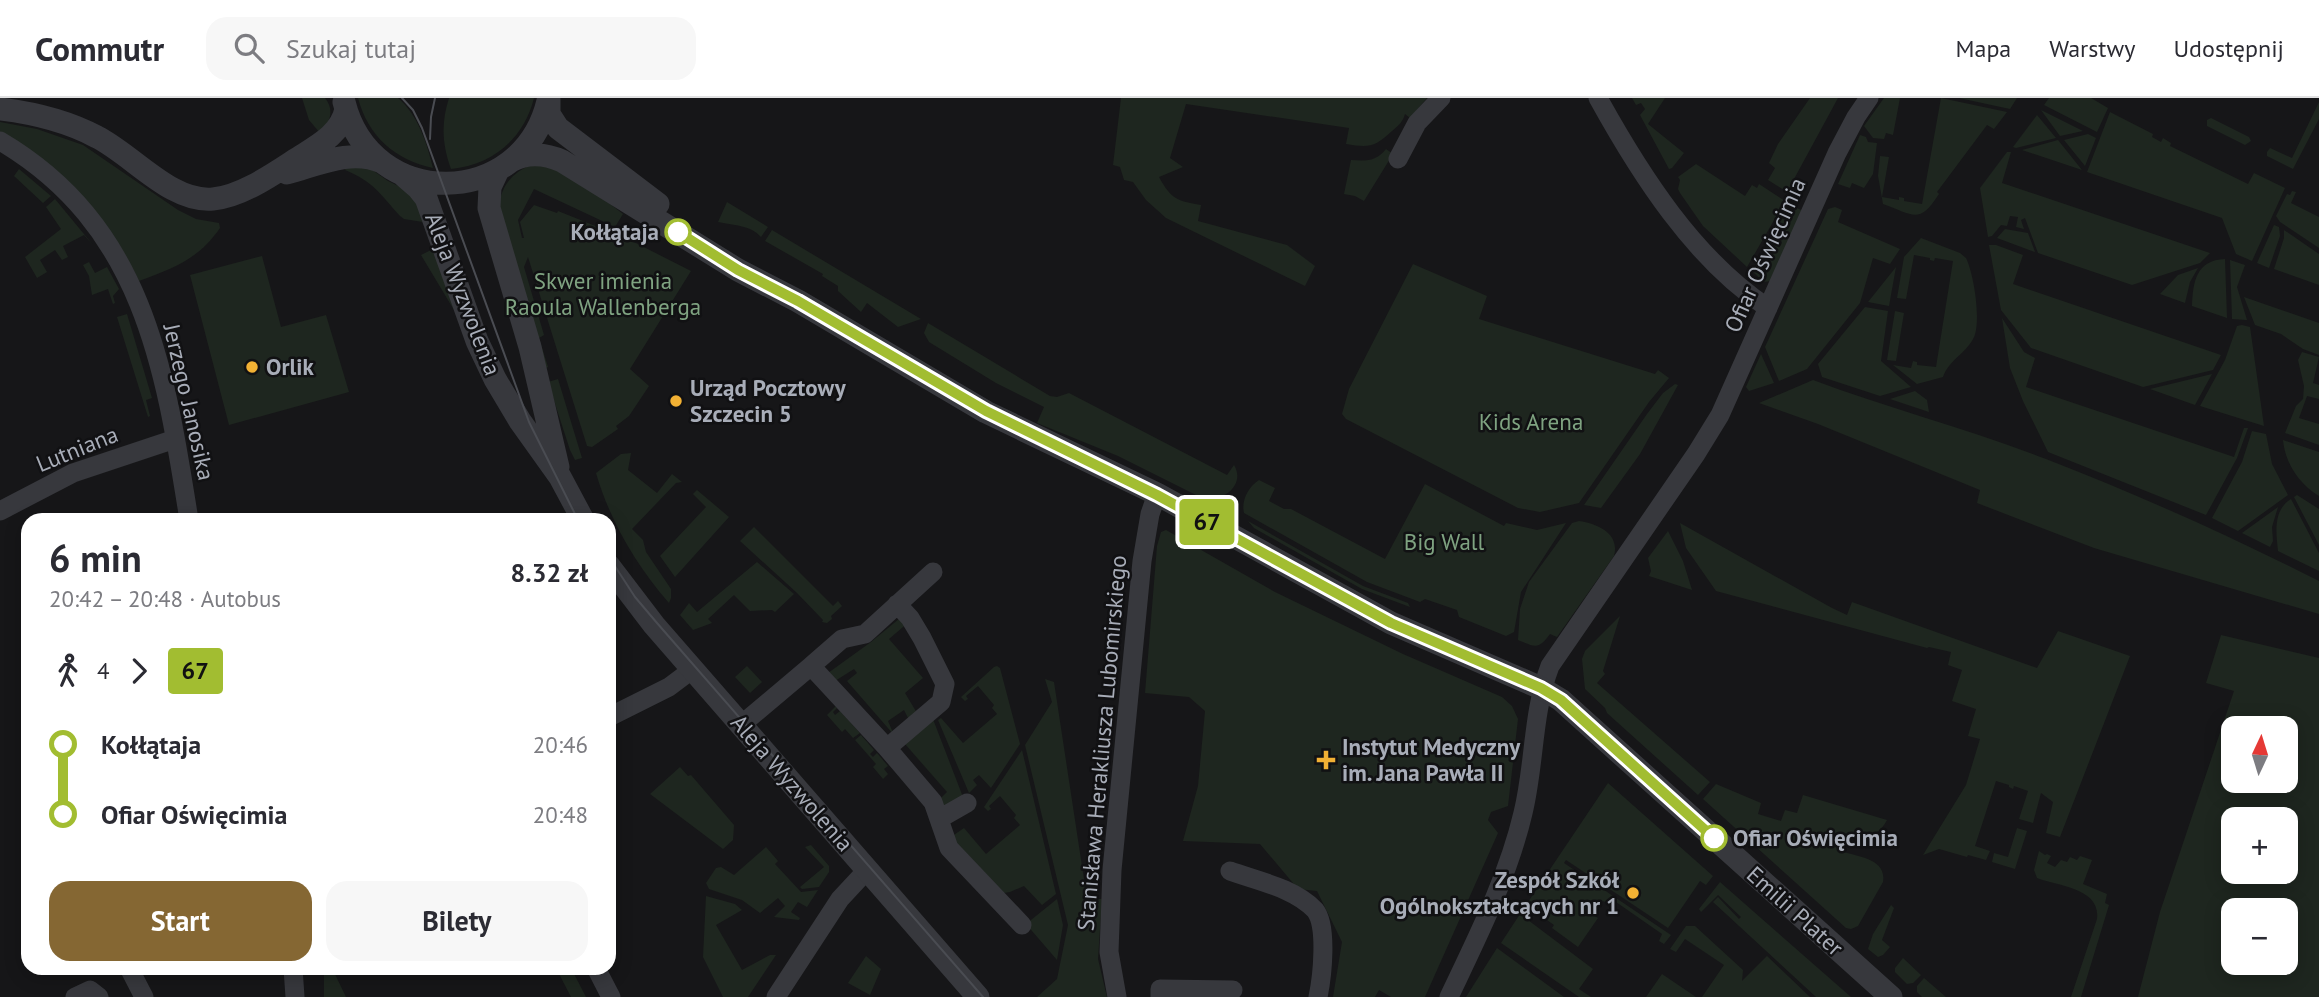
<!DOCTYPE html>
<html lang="pl">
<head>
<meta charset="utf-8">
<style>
	body { margin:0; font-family:"PT Sans",sans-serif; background:#f7f7f7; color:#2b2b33; height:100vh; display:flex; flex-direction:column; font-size:26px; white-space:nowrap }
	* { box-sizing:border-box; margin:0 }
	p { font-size:23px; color:#7c7c81 }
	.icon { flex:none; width:38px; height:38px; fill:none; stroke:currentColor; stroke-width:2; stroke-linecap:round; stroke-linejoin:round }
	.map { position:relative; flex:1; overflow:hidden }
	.details { position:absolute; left:21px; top:415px; width:595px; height:462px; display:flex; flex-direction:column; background:#fff; border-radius:21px; box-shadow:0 4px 18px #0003 }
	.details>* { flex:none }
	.badge { padding:0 14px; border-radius:5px; font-size:24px; line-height:46px }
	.needle { width:46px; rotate:4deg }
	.buttons { position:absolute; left:2221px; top:618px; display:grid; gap:14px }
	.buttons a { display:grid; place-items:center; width:77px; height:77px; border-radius:14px; background:#fff; box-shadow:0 4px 18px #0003; font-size:35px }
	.map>.badge { position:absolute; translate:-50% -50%; box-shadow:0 0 0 4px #fff }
	.legs { display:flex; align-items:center; gap:10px; height:77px; padding:0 28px; font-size:23px }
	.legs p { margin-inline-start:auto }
	.summary { display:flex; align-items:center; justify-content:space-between; height:119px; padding:0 28px }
	h1 { font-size:38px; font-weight:700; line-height:52px }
	.action { display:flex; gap:14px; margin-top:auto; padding:14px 28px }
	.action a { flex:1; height:80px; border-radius:21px; background:#856733; color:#fff; font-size:28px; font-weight:700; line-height:80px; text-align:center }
	.action a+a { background:#f7f7f7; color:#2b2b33 }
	ul { padding:0 28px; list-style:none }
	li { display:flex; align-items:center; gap:24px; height:70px; font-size:26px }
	li i { display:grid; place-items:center; width:10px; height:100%; margin:0 9px; background:currentColor }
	li i::after { content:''; width:18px; height:18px; margin:-9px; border:5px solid; border-radius:50%; background:#fff }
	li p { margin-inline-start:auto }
	li:first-child i { background:linear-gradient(#0000 50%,currentColor 0) }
	li:last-child i { background:linear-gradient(currentColor 50%,#0000 0) }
	header { display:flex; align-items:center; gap:42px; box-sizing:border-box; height:98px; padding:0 35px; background:#fff; border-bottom:2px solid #e1e1e2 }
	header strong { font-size:33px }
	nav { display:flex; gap:38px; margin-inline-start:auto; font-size:24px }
	.search { width:490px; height:63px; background:#f7f7f7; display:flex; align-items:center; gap:18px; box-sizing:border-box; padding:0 24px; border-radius:21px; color:#7c7c81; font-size:26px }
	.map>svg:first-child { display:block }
	.green { fill:#1e261f; fill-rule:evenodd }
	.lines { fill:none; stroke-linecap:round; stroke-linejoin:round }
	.minor { stroke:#37383d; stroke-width:19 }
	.tertiary { stroke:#37383d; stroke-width:23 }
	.tram { stroke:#4a4c52; stroke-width:2 }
	.line-1-casing { stroke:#fff; stroke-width:16 }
	.line-1 { stroke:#a2bd31; stroke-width:10 }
	.stop-1-dot { fill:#fff; stroke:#a2bd31; stroke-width:3.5 }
	.poi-dot { fill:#f2b134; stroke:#111113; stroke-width:2.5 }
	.labels { text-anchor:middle; stroke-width:5; stroke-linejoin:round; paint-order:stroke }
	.stop-label { font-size:23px; font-weight:bold; fill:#a8adb8; stroke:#111113; text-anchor:end }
	.street-label { font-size:23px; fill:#a8adb8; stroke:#111113 }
	.park-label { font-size:23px; fill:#7fa381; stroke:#111113 }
	.poi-label { font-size:23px; font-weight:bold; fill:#a8adb8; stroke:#111113; text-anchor:start }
</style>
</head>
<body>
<header>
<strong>Commutr</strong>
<div class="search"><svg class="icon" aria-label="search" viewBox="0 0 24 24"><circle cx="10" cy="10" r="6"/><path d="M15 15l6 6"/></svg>Szukaj tutaj</div>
<nav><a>Mapa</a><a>Warstwy</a><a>Udostępnij</a></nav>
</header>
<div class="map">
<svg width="2319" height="899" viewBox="0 0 2319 899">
	<rect width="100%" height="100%" fill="#161618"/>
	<path class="green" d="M302 0H325C335 12 330 25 320 35L309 22Z
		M358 0H398C418 17 427 45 433 70 395 62 368 38 358 0Z
		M449 0H534C524 41 492 67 451 71 442 46 441 25 449 0Z
		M1121 0H1427L1410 20 1405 16C1403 24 1398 28 1392 33 1375 49 1369 50 1346 46L1349 30 1186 6 1170 60 1183 69 1159 79C1171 101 1177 103 1201 107L1198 123 1287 147 1315 168 1305 188 1166 120 1146 102 1133 84 1124 82 1120 69 1113 67Z
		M1632 0H1665L1648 26 1684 55 1672 70 1669 71 1640 17 1645 11 1641 5 1636 7Z
		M1810 0H1838L1794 81 1789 95 1768 82 1775 70 1769 65 1778 46Z
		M1884 0H1900L1893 37 1886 35 1884 41 1873 40 1864 28Z
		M1941 0 2007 14 1994 31 1987 27 1937 94 1939 96C1919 127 1914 117 1883 106L1878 78 1880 58 1889 59 1882 99 1899 102V99L1904 100V103L1922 106Z
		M1959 0H2017L2010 11Z
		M2049 0H2091L2108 10 2097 34 2044 7Z
		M2319 4V21L2293 71 2267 58V54L2270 50 2292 60Z
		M2041 12 2083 33 2060 38Z
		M2110 14 2153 36 2152 39 2161 44 2163 40 2171 45 2170 48 2248 86 2254 75 2285 90 2252 163 2236 156 2222 120 2087 74Z
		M2037 17 2056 40 2016 50 2013 49Z
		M2211 20 2249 39 2251 43 2245 47 2207 28V22Z
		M0 24 37 31 83 47 178 112 196 121 219 125 220 130C198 162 173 170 139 183L133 171 0 37Z
		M2088 36 2096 40 2085 68 2064 42Z
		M1860 37 1866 39 1868 44 1877 45 1873 76 1864 90 1852 85 1850 90 1838 86Z
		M2058 42 2082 72 2022 52Z
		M1386 51 1393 56 1364 103 1355 98 1344 96 1351 62C1365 63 1376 64 1386 51Z
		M2007 54H2011L2002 85 2210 155 2200 165 2132 187 2038 155 2025 120 2021 122 2024 131 2016 129 2018 119 2010 118 2007 128 2001 127 1992 138 1988 139 1980 90Z
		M533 66 571 75 623 116 615 129 534 91 518 122 522 140H524L520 124 534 107 557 115 558 113 628 141 691 173 630 271 649 288 629 318 616 328 618 331 592 349 587 348 528 159 524 169 544 237 539 240 548 269 544 271 499 109C501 87 513 74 533 66Z
		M1696 66 1745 98 1752 87 1757 90 1759 86 1785 103 1747 169 1703 128 1680 95 1678 91 1680 82 1678 79Z
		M347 67 371 71 388 83 409 93 416 99 423 124 404 121 400 118C380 96 374 84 345 72Z
		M19 71 51 98 43 105 14 78Z
		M2292 93 2296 94 2291 105 2319 119V150L2280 124 2276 118 2287 96 2290 97Z
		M55 101 93 147 84 137 63 148 68 159 62 162 55 152 40 162 47 174 37 180 25 159 61 131 46 109Z
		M727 104 768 129 761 139C751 127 732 127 718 124Z
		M1789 106 1803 113 1771 183 1764 184 1753 174Z
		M1835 109 1842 112 1838 124 1900 151 1890 166 1873 160 1860 205 1807 271 1779 283 1765 249 1828 111Z
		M2274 127 2279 129 2280 138 2269 170 2257 165Z
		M2005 131 2028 135 2035 154 1997 140Z
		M772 132 921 221 898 229 867 205 861 214 838 193V188L822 178 823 176 765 143Z
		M2284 132 2319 156V187L2274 171 2284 140Z
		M1921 140 1960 155 1966 160C1974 176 1982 226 1973 241 1965 256 1949 262 1943 279L1917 286 1893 267 1911 270 1913 263 1917 264V267L1936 269 1953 163 1935 160 1934 163 1930 162V160L1914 157 1906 201 1897 200 1904 159Z
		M1989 147H1996L2023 157 2013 186 2221 257 2213 272 2143 289 2031 250 2001 212Z
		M433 151 454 212 421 157Z
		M262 158 281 229 326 217 349 294 229 327 190 177Z
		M2225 161 2227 220 2192 208C2193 184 2196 162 2225 161Z
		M2230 162 2245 167 2237 189 2247 222 2232 221Z
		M89 164 95 175 107 169 119 191 113 198 115 205 113 206 108 191 92 197 89 178 83 167Z
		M1413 166 1487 198 1479 221 1655 276 1658 272 1669 280 1649 304 1579 405 1540 414 1518 410 1346 321 1342 316 1349 291Z
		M1896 169 1889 208 1868 204Z
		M2198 170 2190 184 2185 205 2160 196 2178 177Z
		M2244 199 2319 225V257L2303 251 2281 236 2255 227Z
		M1865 209 1888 213 1881 263 1911 289 1880 298 1822 279 1818 266Z
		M1895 213 1904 215 1896 263 1887 262Z
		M127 216 152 300 146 302 150 318 148 319 117 219Z
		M2002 220 2024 254 2035 260 2026 289 2234 359 2244 330H2248L2237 360 2206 417 2048 354 2023 303 2010 270Z
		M928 225 1050 298 1057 299 1069 295 1227 377 1234 367C1246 387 1223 404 1204 401L1118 358 1037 325 1044 309 996 285 929 244 924 235Z
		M2242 227 2250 229 2264 328 2200 308 2225 262 2237 228Z
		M2302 254 2319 259 2313 285 2319 287V301L2307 298 2299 320 2319 326V347L2285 335 2296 308 2303 301 2304 288 2298 262Z
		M1761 256 1774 285 1749 293 1746 289Z
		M2212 276 2195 307 2150 291Z
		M558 281 582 360 575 362 570 352 548 284Z
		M1813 282C1890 311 1969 331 2046 361 2139 397 2230 438 2319 483V516L2094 450 1977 405 1980 392 1818 326 1759 305Z
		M1675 286 1678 287 1640 356 1601 410 1584 407 1647 316 1663 295Z
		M1915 293 1927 302 1929 314 1890 301Z
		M2252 333 2266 336 2272 366 2288 397 2238 433 2212 420 2242 364Z
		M2283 342 2319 354V398C2299 386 2285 365 2283 342Z
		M631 355 628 372 657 395 672 376 682 384 676 385 632 431 643 442 646 454 671 491V500L669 505C636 467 610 423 596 375L621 356Z
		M1259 382 1275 390 1269 403 1284 411H1291L1385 461 1425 386 1504 428 1506 425 1537 432 1566 425 1521 494 1514 534 1506 538 1459 519 1457 512 1425 501 1420 504 1367 484 1244 415C1241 403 1248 389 1259 382Z
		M697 392 729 419 675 479 660 458 706 409 693 396Z
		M2297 397 2319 411V447L2294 399Z
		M2291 401 2319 455V473L2278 453C2276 434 2273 412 2291 401Z
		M2278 409 2272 429 2273 443 2270 449 2242 435Z
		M1248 423 1363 488 1408 505 1410 509 1362 491 1254 430Z
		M1579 423C1599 426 1620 436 1614 458L1557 539 1550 536C1538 552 1536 549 1518 542L1520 511 1529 484 1572 425Z
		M1680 425 1832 510 1847 517 1852 504 2037 570 2058 533 2130 558 2060 739 2046 735 2053 704 2041 695 2033 725 2019 721 2028 693 2014 688 2013 691 2009 689V687L1996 683 1975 748 1990 753 1986 762 1968 757 1967 759 1939 751 1923 757 1966 687 1980 641 1968 638 1976 611 1952 603 1962 572 1948 567 1951 554 1929 549 1927 550 1716 493 1686 450Z
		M754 429 833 508 838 503 842 508 831 518 832 521 827 525 822 524 823 522 797 495 740 443Z
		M1166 432 1275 494 1403 556 1502 599 1512 608 1518 621 1508 708 1491 714 1488 722 1498 735 1425 899H1391L1379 892 1375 899H1333L1342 844 1317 793 1298 791 1260 746 1183 743 1198 688 1205 613 1189 599 1145 595 1157 448 1161 434Z
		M1668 433 1683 463 1692 492 1649 478 1651 473 1648 460Z
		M757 464 794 496 775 514 772 512 750 513 734 497 708 521 712 525 693 532 680 517 689 505 697 514Z
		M905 516 910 523 889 541 923 580 905 595 917 615 909 622 904 612 888 623 894 637 847 583 857 575 854 571 835 583 828 575 871 544Z
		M1620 518 1603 573 1605 576 1597 585 1710 684 1698 697 1607 615 1605 610 1585 591 1582 561 1585 553Z
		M2221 537 2319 560V899H2138L2160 814 2234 593 2206 585ZM2233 630H2286V682H2233ZM2233 721H2286V774H2233ZM2233 812H2286V864H2233Z
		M747 568 762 584 750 595 735 579Z
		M994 569 997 568 1000 570 1020 646 991 690 979 677 973 682 977 687 969 695 938 622 941 620 963 645 997 616 992 610 994 607 978 588 966 598 968 601 965 603 961 599Z
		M1045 581 1054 584 1087 801H1102L1098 861 1107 899H1037L1057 881 1068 827 1025 647 1052 604Z
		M836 608 837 610 833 614 835 617 840 613 860 635 853 640 845 631 842 634 827 617Z
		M931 616 963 699 945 709 939 702 947 694 905 646Z
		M861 637 874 652 870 656 873 659 877 655 888 668 884 671 888 676 883 681 873 669 876 666 855 642Z
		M1022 652 1056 796 1042 807 1024 788 1010 794 1004 795 951 739 964 730 986 756 1020 727 1014 720 1016 717 1000 698 989 708 991 711 988 713 984 709Z
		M680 669 688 678 691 677 734 727 733 742 723 751 650 696Z
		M1608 685 1713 778 1706 787 1700 783 1668 830 1566 762 1564 765 1671 837 1664 846 1659 843 1662 836 1616 804 1613 808 1603 803 1593 817 1598 820 1578 849 1552 830 1554 827 1526 807Z
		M1716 686 1761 705 1758 716 1781 723 1785 712 1797 715 1803 697 1887 722C1879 739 1862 741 1846 736L1841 753C1857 759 1887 760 1883 784L1858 828 1851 831 1846 830 1703 701Z
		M2017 730 2027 733 2015 771 1992 764 1994 755 2008 759Z
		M811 747 829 768V774L819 789 802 791 800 789 824 769 805 749Z
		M766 749 778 763 775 766 801 794 818 792 807 809 798 804 791 814 800 820 799 822 774 819 785 808 778 800 760 815 742 802 709 791 706 785 716 770 721 769 734 777Z
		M2039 753 2045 757 2047 756 2051 758 2047 765 2055 769 2061 762 2067 764 2070 759 2077 762 2080 758 2092 762 2083 786 2107 796 2105 805 2109 807 2081 899H2071L2097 821C2101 790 2058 788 2037 780L2034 772Z
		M1720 784 1851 899H1816L1713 804 1718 799 1739 821 1741 819 1718 797 1701 814 1699 811Z
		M706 798 735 806 742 812 716 827 742 872 770 857H776L748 899H723L703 859Z
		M1057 801 1063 827 1057 862 1026 826Z
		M1891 807 1894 810 1882 842 1890 849 1883 857 1878 859 1868 851 1873 836Z
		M1520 816 1593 871 1579 891 1591 899H1579L1501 845Z
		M1686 828H1695L1743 872 1742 883 1767 858 1810 899H1702L1724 867 1685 841 1676 854 1670 851Z
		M1497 850 1564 899H1466Z
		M866 858 881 871 870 897 848 885Z
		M1903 860 1921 877 1913 885 1907 886 1895 874V870Z
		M324 870H332L346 899H324Z
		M556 870H571L586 899H571Z
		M1662 876 1696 899H1646Z
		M1924 880 1946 899H1922L1917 894V888Z"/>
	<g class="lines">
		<path class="minor" d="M1598 0C1640 76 1694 161 1768 210
			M0 43C144 128 165 270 189 422
			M1398 61 1417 25 1441 0
			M0 413 73 375 175 341
			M811 568 842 541 865 536 933 474
			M609 619 669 589 693 571
			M741 627 811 568 887 650 933 704 949 750 1022 827
			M887 650 941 604 945 586 922 540 910 520 897 506
			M939 721 967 705
			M1230 773C1258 783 1294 790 1315 812 1328 828 1322 880 1318 899
			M129 870 144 899
			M293 870 295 899
			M596 870 611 899
			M75 899 90 892 99 899
			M776 899 840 801 867 772
			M1117 899 1109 854 1112 772 1142 463 1150 416 1157 396
			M1160 899V891L1233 892
			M1449 899C1477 840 1508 779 1523 715 1535 666 1532 615 1550 568L1696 356 1720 317 1837 55 1856 19 1869 0"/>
		<path class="tertiary" d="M549 2V16L558 30 658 106
			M344 4C371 113 522 112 548 3
			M0 11C34 15 67 23 97 39 133 57 171 105 213 101 240 99 272 77 295 62 315 49 341 37 346 11
			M511 63C527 54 546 56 562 63L738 172 798 203 986 314 1157 396 1391 525 1541 590 1561 602 1582 621 1891 899
			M498 72 490 89 489 110 530 249 558 369
			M287 75C317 67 351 50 382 64
			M403 77 418 90 426 100 477 243 495 281 520 323 560 379 583 422
			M609 468 654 527 978 899"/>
		<path class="tram" d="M402 0 413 12 422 30 529 324 578 422
			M430 41 431 19 435 0
			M609 459 635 499 657 525 983 899"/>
	</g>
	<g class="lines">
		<defs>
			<path id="line-1" d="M678 134 738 172 798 203 986 313 1157 397 1391 525 1541 590 1561 602 1582 621 1714 740"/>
		</defs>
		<use href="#line-1" class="line-1-casing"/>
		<use href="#line-1" class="line-1"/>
	</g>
	<g class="stop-1-dot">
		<circle cx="678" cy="134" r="12"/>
		<circle cx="1714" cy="740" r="12"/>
	</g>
	<g class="poi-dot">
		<circle cx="252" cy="269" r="7"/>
		<circle cx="676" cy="303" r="7"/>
		<path d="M1322.5 651.5h7v7h7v7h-7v7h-7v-7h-7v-7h7z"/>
		<circle cx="1633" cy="795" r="7"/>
	</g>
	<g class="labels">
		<g class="stop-label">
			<text x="659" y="142">Kołłątaja</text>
			<text x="1733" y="748" text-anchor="start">Ofiar Oświęcimia</text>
		</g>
		<g class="street-label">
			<text transform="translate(1765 157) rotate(-66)" y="8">Ofiar Oświęcimia</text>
			<text transform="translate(463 196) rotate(69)" y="8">Aleja Wyzwolenia</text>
			<text transform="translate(189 304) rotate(77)" y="8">Jerzego Janosika</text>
			<text transform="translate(77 351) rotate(-22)" y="8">Lutniana</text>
			<text transform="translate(1102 645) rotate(-85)" y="8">Stanisława Herakliusza Lubomirskiego</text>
			<text transform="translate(792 685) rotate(49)" y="8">Aleja Wyzwolenia</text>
			<text transform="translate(1795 813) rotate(42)" y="8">Emilii Plater</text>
		</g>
		<g class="park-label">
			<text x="603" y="191">Skwer imienia<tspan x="603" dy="26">Raoula Wallenberga</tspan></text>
			<text x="1531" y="332">Kids Arena</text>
			<text x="1444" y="452">Big Wall</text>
		</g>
		<g class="poi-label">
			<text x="266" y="277">Orlik</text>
			<text x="690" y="298">Urząd Pocztowy<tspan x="690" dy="26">Szczecin 5</tspan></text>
			<text x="1342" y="657">Instytut Medyczny<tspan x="1342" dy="26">im. Jana Pawła II</tspan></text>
			<text x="1619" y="790" text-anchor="end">Zespół Szkół<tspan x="1619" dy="26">Ogólnokształcących nr 1</tspan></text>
		</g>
	</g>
</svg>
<div class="buttons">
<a><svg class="needle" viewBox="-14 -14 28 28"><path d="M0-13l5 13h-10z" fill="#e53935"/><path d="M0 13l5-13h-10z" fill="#7c7c81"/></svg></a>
<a>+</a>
<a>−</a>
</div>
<b class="badge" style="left:1207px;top:424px;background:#a2bd31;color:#111">67</b>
<section class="details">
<div class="summary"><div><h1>6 min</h1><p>20:42 – 20:48 · Autobus</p></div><b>8.32 zł</b></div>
<div class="legs"><svg class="icon" aria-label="walk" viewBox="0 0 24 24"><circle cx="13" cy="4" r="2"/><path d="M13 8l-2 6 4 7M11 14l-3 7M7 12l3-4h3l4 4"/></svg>4<svg class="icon" aria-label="forward" viewBox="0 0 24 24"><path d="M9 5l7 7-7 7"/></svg><b class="badge" style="background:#a2bd31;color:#111">67</b></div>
<ul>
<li><i style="color:#a2bd31"></i><b>Kołłątaja</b><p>20:46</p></li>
<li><i style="color:#a2bd31"></i><b>Ofiar Oświęcimia</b><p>20:48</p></li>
</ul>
<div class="action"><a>Start</a><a>Bilety</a></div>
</section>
</div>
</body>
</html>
